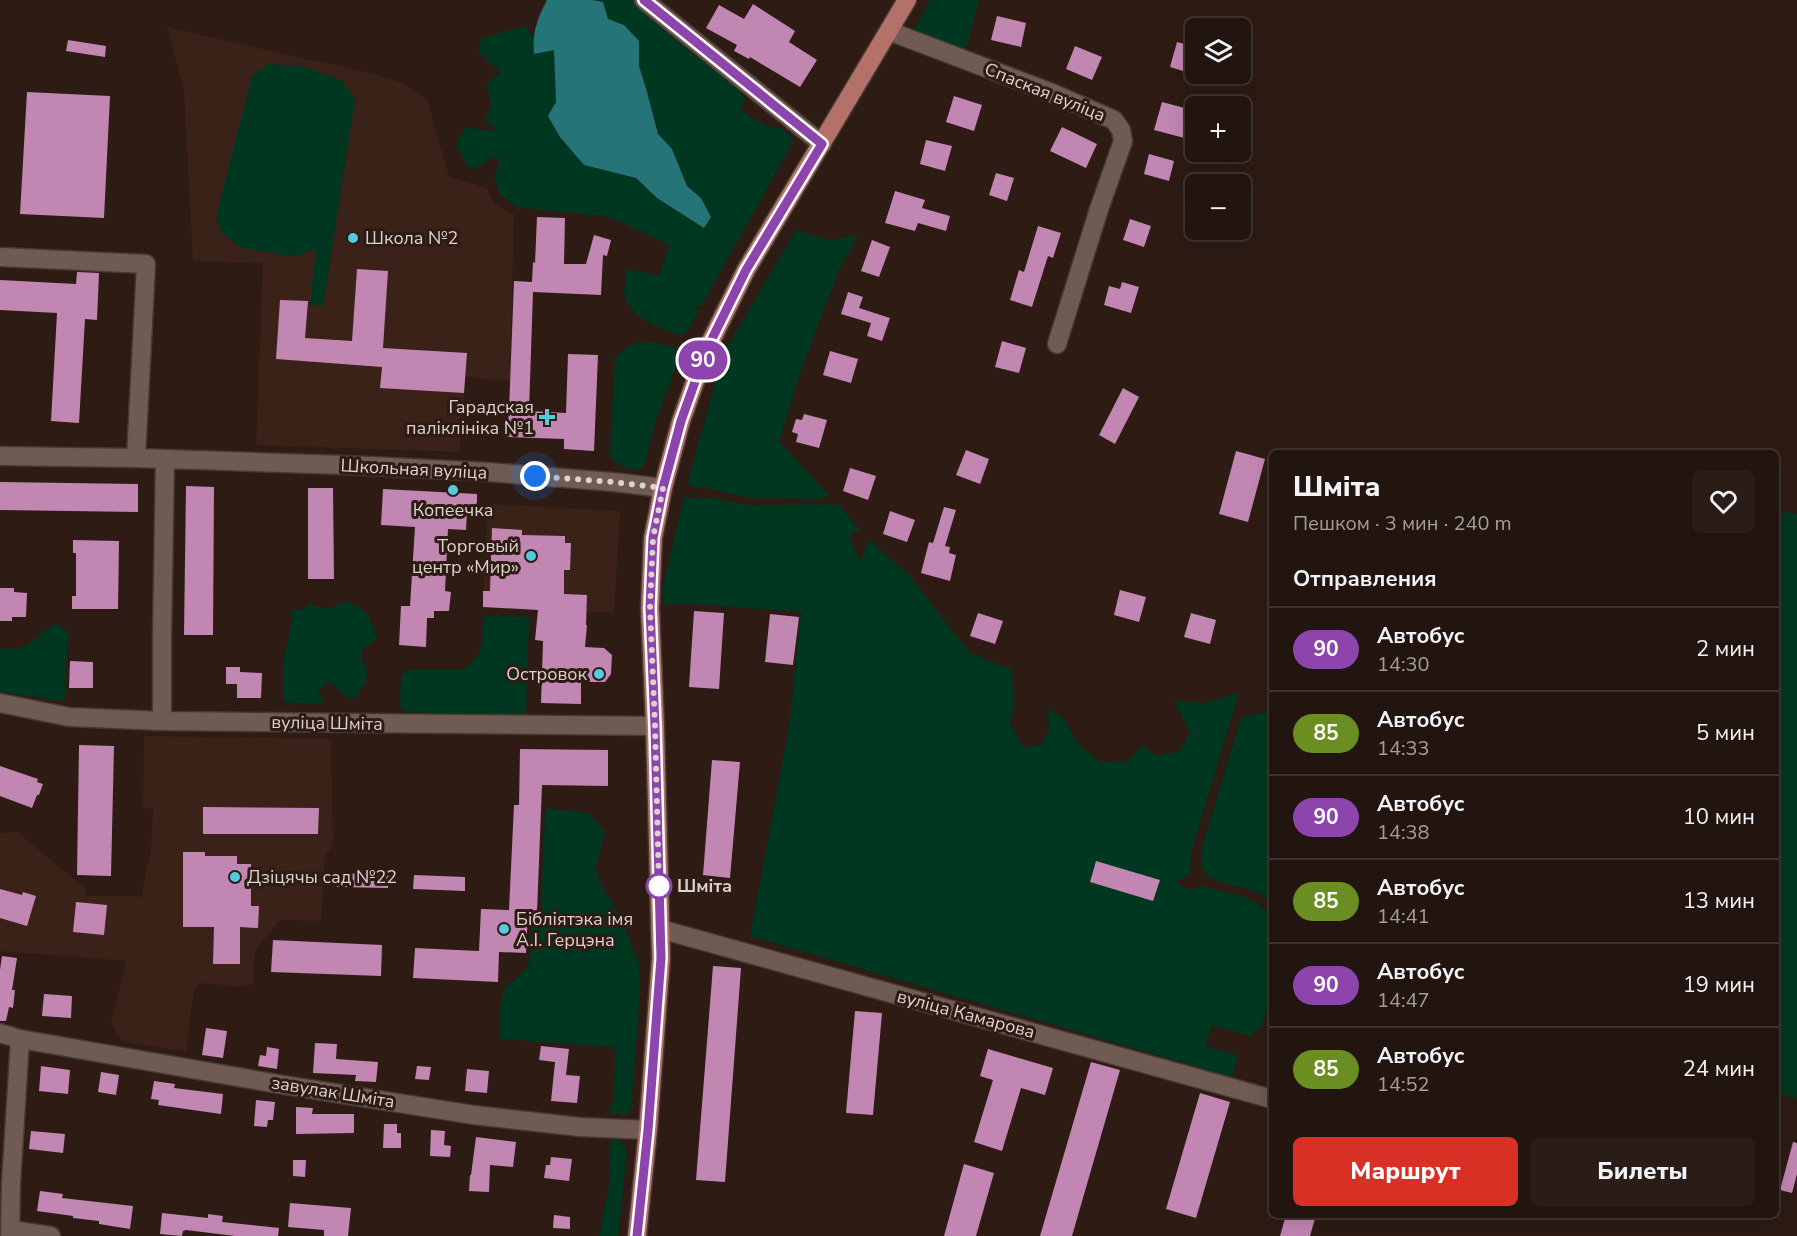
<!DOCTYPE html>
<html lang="ru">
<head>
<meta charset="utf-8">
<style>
	body { margin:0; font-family:"Nunito Sans",sans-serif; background:#2a1d18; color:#f1f3f6; height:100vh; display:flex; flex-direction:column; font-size:22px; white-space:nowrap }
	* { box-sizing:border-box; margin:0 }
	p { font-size:20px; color:#a29e9e }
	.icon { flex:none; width:33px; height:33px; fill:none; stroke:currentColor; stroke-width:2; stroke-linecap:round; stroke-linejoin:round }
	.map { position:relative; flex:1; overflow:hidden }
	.sheet { position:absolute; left:1269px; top:450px; width:510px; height:768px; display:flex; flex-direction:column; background:#22140f; border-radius:9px; box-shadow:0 6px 24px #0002,0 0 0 2px #3f332f }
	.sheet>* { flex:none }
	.badge { padding:0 12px; border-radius:20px; font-size:21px; line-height:39px }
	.buttons { position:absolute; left:1185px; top:18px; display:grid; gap:12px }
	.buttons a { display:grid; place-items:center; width:66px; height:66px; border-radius:9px; background:#22140f; box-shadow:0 6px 24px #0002,0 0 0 2px #3f332f; font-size:30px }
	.you { position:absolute; width:30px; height:30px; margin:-15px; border:4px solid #fff; border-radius:50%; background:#1a73e8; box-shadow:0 0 0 9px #1a73e833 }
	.map>.badge { position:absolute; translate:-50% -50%; box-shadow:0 0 0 3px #fff }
	h2 { padding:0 24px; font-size:22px; line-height:54px }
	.round { display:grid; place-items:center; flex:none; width:63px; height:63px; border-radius:9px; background:#2a1d18 }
	.summary { display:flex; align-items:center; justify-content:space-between; height:102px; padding:0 24px }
	h1 { font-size:28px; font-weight:800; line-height:45px }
	.cta { display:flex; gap:12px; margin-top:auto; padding:12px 24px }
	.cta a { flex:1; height:69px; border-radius:9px; background:#d93025; color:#fff; font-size:24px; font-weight:800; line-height:69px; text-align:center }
	.cta a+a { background:#2a1d18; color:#f1f3f6 }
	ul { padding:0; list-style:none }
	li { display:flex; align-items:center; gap:18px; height:84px; padding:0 24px; border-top:2px solid #3f332f }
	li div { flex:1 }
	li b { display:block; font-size:22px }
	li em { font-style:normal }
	li .badge { min-width:66px; font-weight:700; text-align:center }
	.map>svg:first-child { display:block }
	.built { fill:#3a2218 }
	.green { fill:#003721 }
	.water { fill:#257478 }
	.building { fill:#c286b2 }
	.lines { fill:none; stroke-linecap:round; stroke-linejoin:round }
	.minor-casing { stroke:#453733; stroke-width:21 }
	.major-casing { stroke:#453733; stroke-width:21 }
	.minor { stroke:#705b52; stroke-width:18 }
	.major { stroke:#b47169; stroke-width:18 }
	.line-casing { stroke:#fff; stroke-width:14 }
	.line { stroke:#8e44ad; stroke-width:9 }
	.walk { stroke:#ded2cd; stroke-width:6; stroke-dasharray:0 10.8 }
	.poi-dot { fill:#54cade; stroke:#2d1b14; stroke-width:2 }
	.stop-dot { fill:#fff; stroke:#8e44ad; stroke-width:3 }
	.labels { text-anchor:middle; stroke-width:6; stroke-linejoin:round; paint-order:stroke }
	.street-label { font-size:18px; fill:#ded2cd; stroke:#2d1b14 }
	.poi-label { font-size:18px; fill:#ded2cd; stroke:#2d1b14; text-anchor:start }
	.stop-label { font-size:18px; font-weight:bold; fill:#ded2cd; stroke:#2d1b14; text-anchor:start }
</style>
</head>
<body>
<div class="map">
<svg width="1797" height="1236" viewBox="0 0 1797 1236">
	<rect width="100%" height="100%" fill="#2d1b14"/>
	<path class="built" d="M167 27 301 58 350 68 398 81 427 99 449 177 487 188 494 204 514 214 510 381 465 377 460 452 256 445 263 263 193 261 184 91Z
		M488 504 620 511 614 613 483 607Z
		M144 736 331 739 333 842 332 847 325 856 321 921 280 920 255 950 253 984 242 987 200 983 194 989 186 1051 123 1042 111 1023 126 962 118 960 0 951V833L17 832 85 888 86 896H132L141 898 151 849 153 809 143 808Z"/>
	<path class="green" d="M592 0H631L671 36 740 91 745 99 740 107 747 115 766 126 781 128 792 137V144L700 308 696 306V309L699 311 687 332 682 335C661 330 627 317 624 292 624 285 626 276 627 269L659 276 670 245 609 217 516 207 500 194 494 178 500 159 492 157 480 167H468L456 145 465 127 488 131 497 128 484 121 492 105 486 84 501 73 478 51 481 38 524 26 533 36 534 54 554 49 556 102 584 165 636 178 657 198 704 228 711 217 701 198 687 186 672 149 658 134 647 92 639 66V41L624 25 608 19 603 2Z
		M930 0H979L964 56 910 36Z
		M269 64 302 66 343 81 355 99 323 306 310 304 316 249 294 257 242 248 222 233 216 218 252 76Z
		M796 230C811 235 824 241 840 239 849 237 847 235 858 236L838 272 800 373 779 442 829 495 821 499 750 498 712 489 692 487 688 482 722 358 729 344Z
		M654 342 682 351 658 414 643 468C631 473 623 466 612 460L610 453 615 357 633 343Z
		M684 497 711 498 745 505 838 504 862 532H851V544L861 561 869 540 909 575 970 653 1012 670 1014 711 1009 722 1024 748 1042 744 1049 730 1048 708 1065 720 1078 744 1099 761 1126 762 1143 746 1157 756 1180 751 1190 732 1174 701 1206 703 1239 693 1192 849 1190 865 1191 873 1183 878 1178 880V884L1190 890 1202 886 1245 897 1257 903 1272 916V994L1262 1026 1251 1036 1212 1025 1205 1047 1238 1055 1232 1077 750 936 789 727 801 612 695 604H664V582Z
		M1776 511 1797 514V1098L1776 1094Z
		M343 602C366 604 371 619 377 639L363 648 361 660 367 670 366 683 360 689 358 697 348 698 332 683 324 685 317 693 325 700 323 704 293 703 283 701 284 657 292 622V610L304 609 309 604C323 609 330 610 343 602Z
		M483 615 529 617 526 715 405 712 400 706 401 676 409 670H463L475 660 482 644Z
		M57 624 69 633 65 671V701L0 692V648L16 649 25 646 35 640 41 633Z
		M1268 711 1272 712V903C1265 896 1257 892 1247 889 1233 884 1208 884 1202 867 1200 861 1201 854 1202 848L1241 718Z
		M545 808 589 813 605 832 595 870 604 890 621 918 639 964 640 996 631 1109 627 1114H610L609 1109 614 1102 615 1047 500 1039V1005L505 988 528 967 532 915H541Z
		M611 1137C620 1139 624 1142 627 1151L618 1236H599L609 1186Z"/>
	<path class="water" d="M547 0H592L603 2 608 19 624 25 639 41V66L647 92 658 134 672 149 687 186 701 198 711 217 704 228 657 198 636 178 584 165 560 137 548 116 556 102 554 50 534 54C532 33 537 19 547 0Z"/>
	<path class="building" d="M753 4 795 31 789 42 817 60 800 87 750 57 749 59 734 51 737 45 706 28 719 5 744 19Z
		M997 16 1026 23 1021 47 991 40Z
		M68 40 106 46 105 57 66 51Z
		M1177 42 1196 47V67L1193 74 1170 67Z
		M1075 46 1102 57 1092 80 1066 69Z
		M27 92 110 96 104 218 20 214Z
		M954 96 982 105 974 131 946 122Z
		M1162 102 1196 111V126L1192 140 1154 130Z
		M1062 127 1097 144 1086 168 1050 151Z
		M926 140 952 146 945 171 920 164Z
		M1149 154 1174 161 1169 181 1144 174Z
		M996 173 1014 178 1007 201 989 195Z
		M895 191 925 200 922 208 950 216 946 231 918 223 915 231 885 223Z
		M537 217 565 218 564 264H586L594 235 611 240 607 256 603 255 601 295 533 292 529 411 566 413 568 354 598 355 594 451 564 449V439L507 437 509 410 514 281 532 282 533 262 535 263Z
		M1130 219 1151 226 1144 247 1123 240Z
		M1038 226 1061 233 1053 258 1048 256 1032 307 1010 300 1019 270 1024 272Z
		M872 240 890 247 879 277 861 271Z
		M357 269 388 271 383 348 467 353 464 393 380 388 382 367 276 359 280 300 308 301 305 338 352 341Z
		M77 272 99 273 97 320 85 319 79 423 51 421 57 313 0 310V280L76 284Z
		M1122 282 1139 287 1131 313 1104 305 1109 286 1120 289Z
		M848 292 863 297 859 308 890 318 882 341 867 336 871 323 841 314Z
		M1002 341 1026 348 1019 373 995 367Z
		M830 351 858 359 851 383 823 375Z
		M1123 388 1139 397 1115 444 1099 435Z
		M804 414 827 420 819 448 796 442 798 434 792 432 796 419 802 420Z
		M966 450 989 459 980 484 956 475Z
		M1236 451 1265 459 1248 522 1219 514Z
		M850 468 876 476 868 500 843 491Z
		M0 482 138 484V512L0 510Z
		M186 486 214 487 213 635H184Z
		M308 488H333L334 579H308Z
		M383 489 477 494V503L467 510 466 530 448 529 445 591 451 592 449 611H434V618H427L426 647 399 645 401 606H410L415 527 381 525Z
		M944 507 956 510 945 546 950 547 949 553 956 555 950 581 921 573 929 542 933 543Z
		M890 511 915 520 907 542 883 534Z
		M492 528 522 530V535L565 536V543H571L570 570H564V594L587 595 586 625H587L585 647 604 648 612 655 611 674 605 682H581V704L541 703 543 641 535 640 538 610 483 607V591H490Z
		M73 540 119 541 118 609H72V596H76V553H73Z
		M0 588H14V592L27 593 26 617H12V621H0Z
		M1120 590 1146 597 1139 622 1114 615Z
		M694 611 724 613 719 689 689 687Z
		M978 613 1003 621 995 644 970 636Z
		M1191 613 1216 620 1210 644 1184 637Z
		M770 614 799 617 793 665 765 662Z
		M70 661 93 662V688H69Z
		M226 667H240V672L262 673 261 698H237V684H226Z
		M79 745 114 746 111 876 77 875Z
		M520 749 608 750V786L542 785 537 912 528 911 526 953 499 952 498 982 413 978 415 948 479 951 481 909 509 910 514 805H519Z
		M712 760 740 762 730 878 703 875Z
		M0 766 38 779 37 782 43 784 39 795H37L32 808 0 796Z
		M203 807 319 808 318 834H203Z
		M183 852H205V856H237V864H251V906H259L258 928 240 927V964H213L214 927H183Z
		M1096 861 1160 880 1153 901 1090 882Z
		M337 873 389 875 388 888 337 887Z
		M414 875 465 877V891L413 889Z
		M0 889 22 895 23 892 36 896 27 926 0 918Z
		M76 902 107 905 104 935 73 932Z
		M273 940 382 945 381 976 271 972Z
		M2 956 17 958 12 990H15L13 1008 9 1007 6 1021H0V970Z
		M713 966 741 968 725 1182 696 1180Z
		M44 994 72 996 71 1018 42 1016Z
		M855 1011 882 1013 873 1115 846 1113Z
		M206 1028 227 1031 223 1058 202 1055Z
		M315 1043 337 1044 336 1059 378 1062 376 1082 355 1081 356 1075 313 1073Z
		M541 1046 569 1049 566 1075 580 1076 577 1103 551 1101 555 1062 539 1060Z
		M267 1047 279 1049 277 1069 258 1066 260 1055 266 1056Z
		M988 1049 1053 1068 1045 1095 1021 1088 1002 1151 974 1142 993 1080 980 1076Z
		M1091 1062 1120 1070 1072 1236H1040Z
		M41 1066 70 1070 68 1094 39 1091Z
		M417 1066 431 1067 429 1080 415 1079Z
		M467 1069 489 1071 487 1093 465 1091Z
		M101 1072 119 1075 116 1095 98 1092Z
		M154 1081 175 1084 174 1088 223 1094 221 1114 158 1105 159 1100 151 1099Z
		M1200 1093 1230 1102 1196 1218 1166 1209Z
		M256 1100 275 1102 273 1120H268L267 1127 254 1126Z
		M296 1107 313 1108 312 1114H354V1133L296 1134Z
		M384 1124H397V1133H401V1148H383Z
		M431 1130 445 1131 444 1145 451 1146 450 1157 430 1156Z
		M31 1131 65 1134 63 1153 29 1149Z
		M476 1137 516 1142 513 1167 490 1165 489 1192 469 1191 470 1175H471Z
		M1793 1142 1797 1143V1174L1792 1193 1780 1190Z
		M551 1157 572 1159 569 1181 544 1178 546 1165H550Z
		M293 1160H306L305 1177 293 1176Z
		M964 1164 994 1173 976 1236H944Z
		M40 1191 63 1194 62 1198 133 1206 130 1229 99 1224V1221L73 1218V1216L37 1211Z
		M290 1203 351 1208 348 1236H324V1230L288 1227Z
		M162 1213 208 1218V1214L223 1216 222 1222 279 1228 278 1236H235L186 1230 183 1231 182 1236 160 1234Z
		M554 1215 570 1217V1229L553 1228Z
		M1286 1215H1316L1310 1236H1280Z"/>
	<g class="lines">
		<defs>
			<path id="minor" d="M644 0 822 144
				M889 31 1052 93 1114 120 1121 130 1123 141 1099 209 1057 344
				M0 257 146 264 136 458
				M0 456 136 458 371 466 488 472 613 482 663 488
				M0 703 69 717 162 721 655 726
				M162 721V639L165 459
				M660 929 1272 1099
				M0 1033 20 1039 278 1084 474 1115 580 1127 648 1130
				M11 1230 51 1236
				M10 1236 11 1183 20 1039"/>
			<path id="major" d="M637 1236 648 1130 661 958 655 726 650 608 653 538 663 488 681 421 706 351 746 270 907 0"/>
		</defs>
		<use href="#minor" class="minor-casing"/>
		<use href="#major" class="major-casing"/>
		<use href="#minor" class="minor"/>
		<use href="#major" class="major"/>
	</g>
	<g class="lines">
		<defs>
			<path id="line" d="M637 1236 648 1130 661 958 655 726 650 608 653 538 663 488 681 421 706 351 746 270 822 144 644 0"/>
		</defs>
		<use href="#line" class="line-casing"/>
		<use href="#line" class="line"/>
		<path class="walk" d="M535 476 613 482 663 488 653 538 650 608 655 726 659 886"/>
	</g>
	<g class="poi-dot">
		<circle cx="353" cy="238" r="6"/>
		<path d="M544 408h6v6h6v6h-6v6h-6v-6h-6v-6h6z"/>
		<circle cx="453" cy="490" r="6"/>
		<circle cx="531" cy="556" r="6"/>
		<circle cx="599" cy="674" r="6"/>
		<circle cx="235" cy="877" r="6"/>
		<circle cx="504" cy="929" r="6"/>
	</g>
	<circle class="stop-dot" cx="659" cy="886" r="12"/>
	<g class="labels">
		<g class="street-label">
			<text transform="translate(1045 92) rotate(22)" y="6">Спаская вуліца</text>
			<text transform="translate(414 469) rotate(3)" y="6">Школьная вуліца</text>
			<text transform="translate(327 723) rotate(1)" y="6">вуліца Шміта</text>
			<text transform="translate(966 1014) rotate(15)" y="6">вуліца Камарова</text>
			<text transform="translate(333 1092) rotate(9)" y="6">завулак Шміта</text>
		</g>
		<g class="poi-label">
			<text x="365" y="244">Школа №2</text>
			<text x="534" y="413" text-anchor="end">Гарадская<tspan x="534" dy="21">паліклініка №1</tspan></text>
			<text x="453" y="516" text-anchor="middle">Копеечка</text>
			<text x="519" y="552" text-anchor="end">Торговый<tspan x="519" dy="21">центр «Мир»</tspan></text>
			<text x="587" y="680" text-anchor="end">Островок</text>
			<text x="247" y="883">Дзіцячы сад №22</text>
			<text x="516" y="925">Бібліятэка імя<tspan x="516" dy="21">А.І. Герцэна</tspan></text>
		</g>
		<g class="stop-label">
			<text x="677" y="892">Шміта</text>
		</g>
	</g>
</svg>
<div class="buttons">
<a><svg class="icon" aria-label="layers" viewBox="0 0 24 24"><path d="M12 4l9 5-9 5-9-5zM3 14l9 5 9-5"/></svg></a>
<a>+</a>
<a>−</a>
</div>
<div class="you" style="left:535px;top:476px"></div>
<b class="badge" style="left:703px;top:360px;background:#8e44ad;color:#fff">90</b>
<section class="sheet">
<div class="summary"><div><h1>Шміта</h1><p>Пешком · 3 мин · 240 m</p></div><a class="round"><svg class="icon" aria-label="heart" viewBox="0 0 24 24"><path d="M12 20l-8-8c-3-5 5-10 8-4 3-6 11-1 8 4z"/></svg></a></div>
<h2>Отправления</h2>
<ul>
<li><span class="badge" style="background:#8e44ad;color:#fff">90</span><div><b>Автобус</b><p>14:30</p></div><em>2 мин</em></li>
<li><span class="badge" style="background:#6b8e23;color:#fff">85</span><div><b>Автобус</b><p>14:33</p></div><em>5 мин</em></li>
<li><span class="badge" style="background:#8e44ad;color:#fff">90</span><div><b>Автобус</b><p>14:38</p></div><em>10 мин</em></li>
<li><span class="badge" style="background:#6b8e23;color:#fff">85</span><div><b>Автобус</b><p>14:41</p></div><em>13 мин</em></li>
<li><span class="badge" style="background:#8e44ad;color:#fff">90</span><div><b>Автобус</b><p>14:47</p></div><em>19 мин</em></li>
<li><span class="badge" style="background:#6b8e23;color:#fff">85</span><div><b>Автобус</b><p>14:52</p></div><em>24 мин</em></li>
</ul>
<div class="cta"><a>Маршрут</a><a>Билеты</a></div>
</section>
</div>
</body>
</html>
